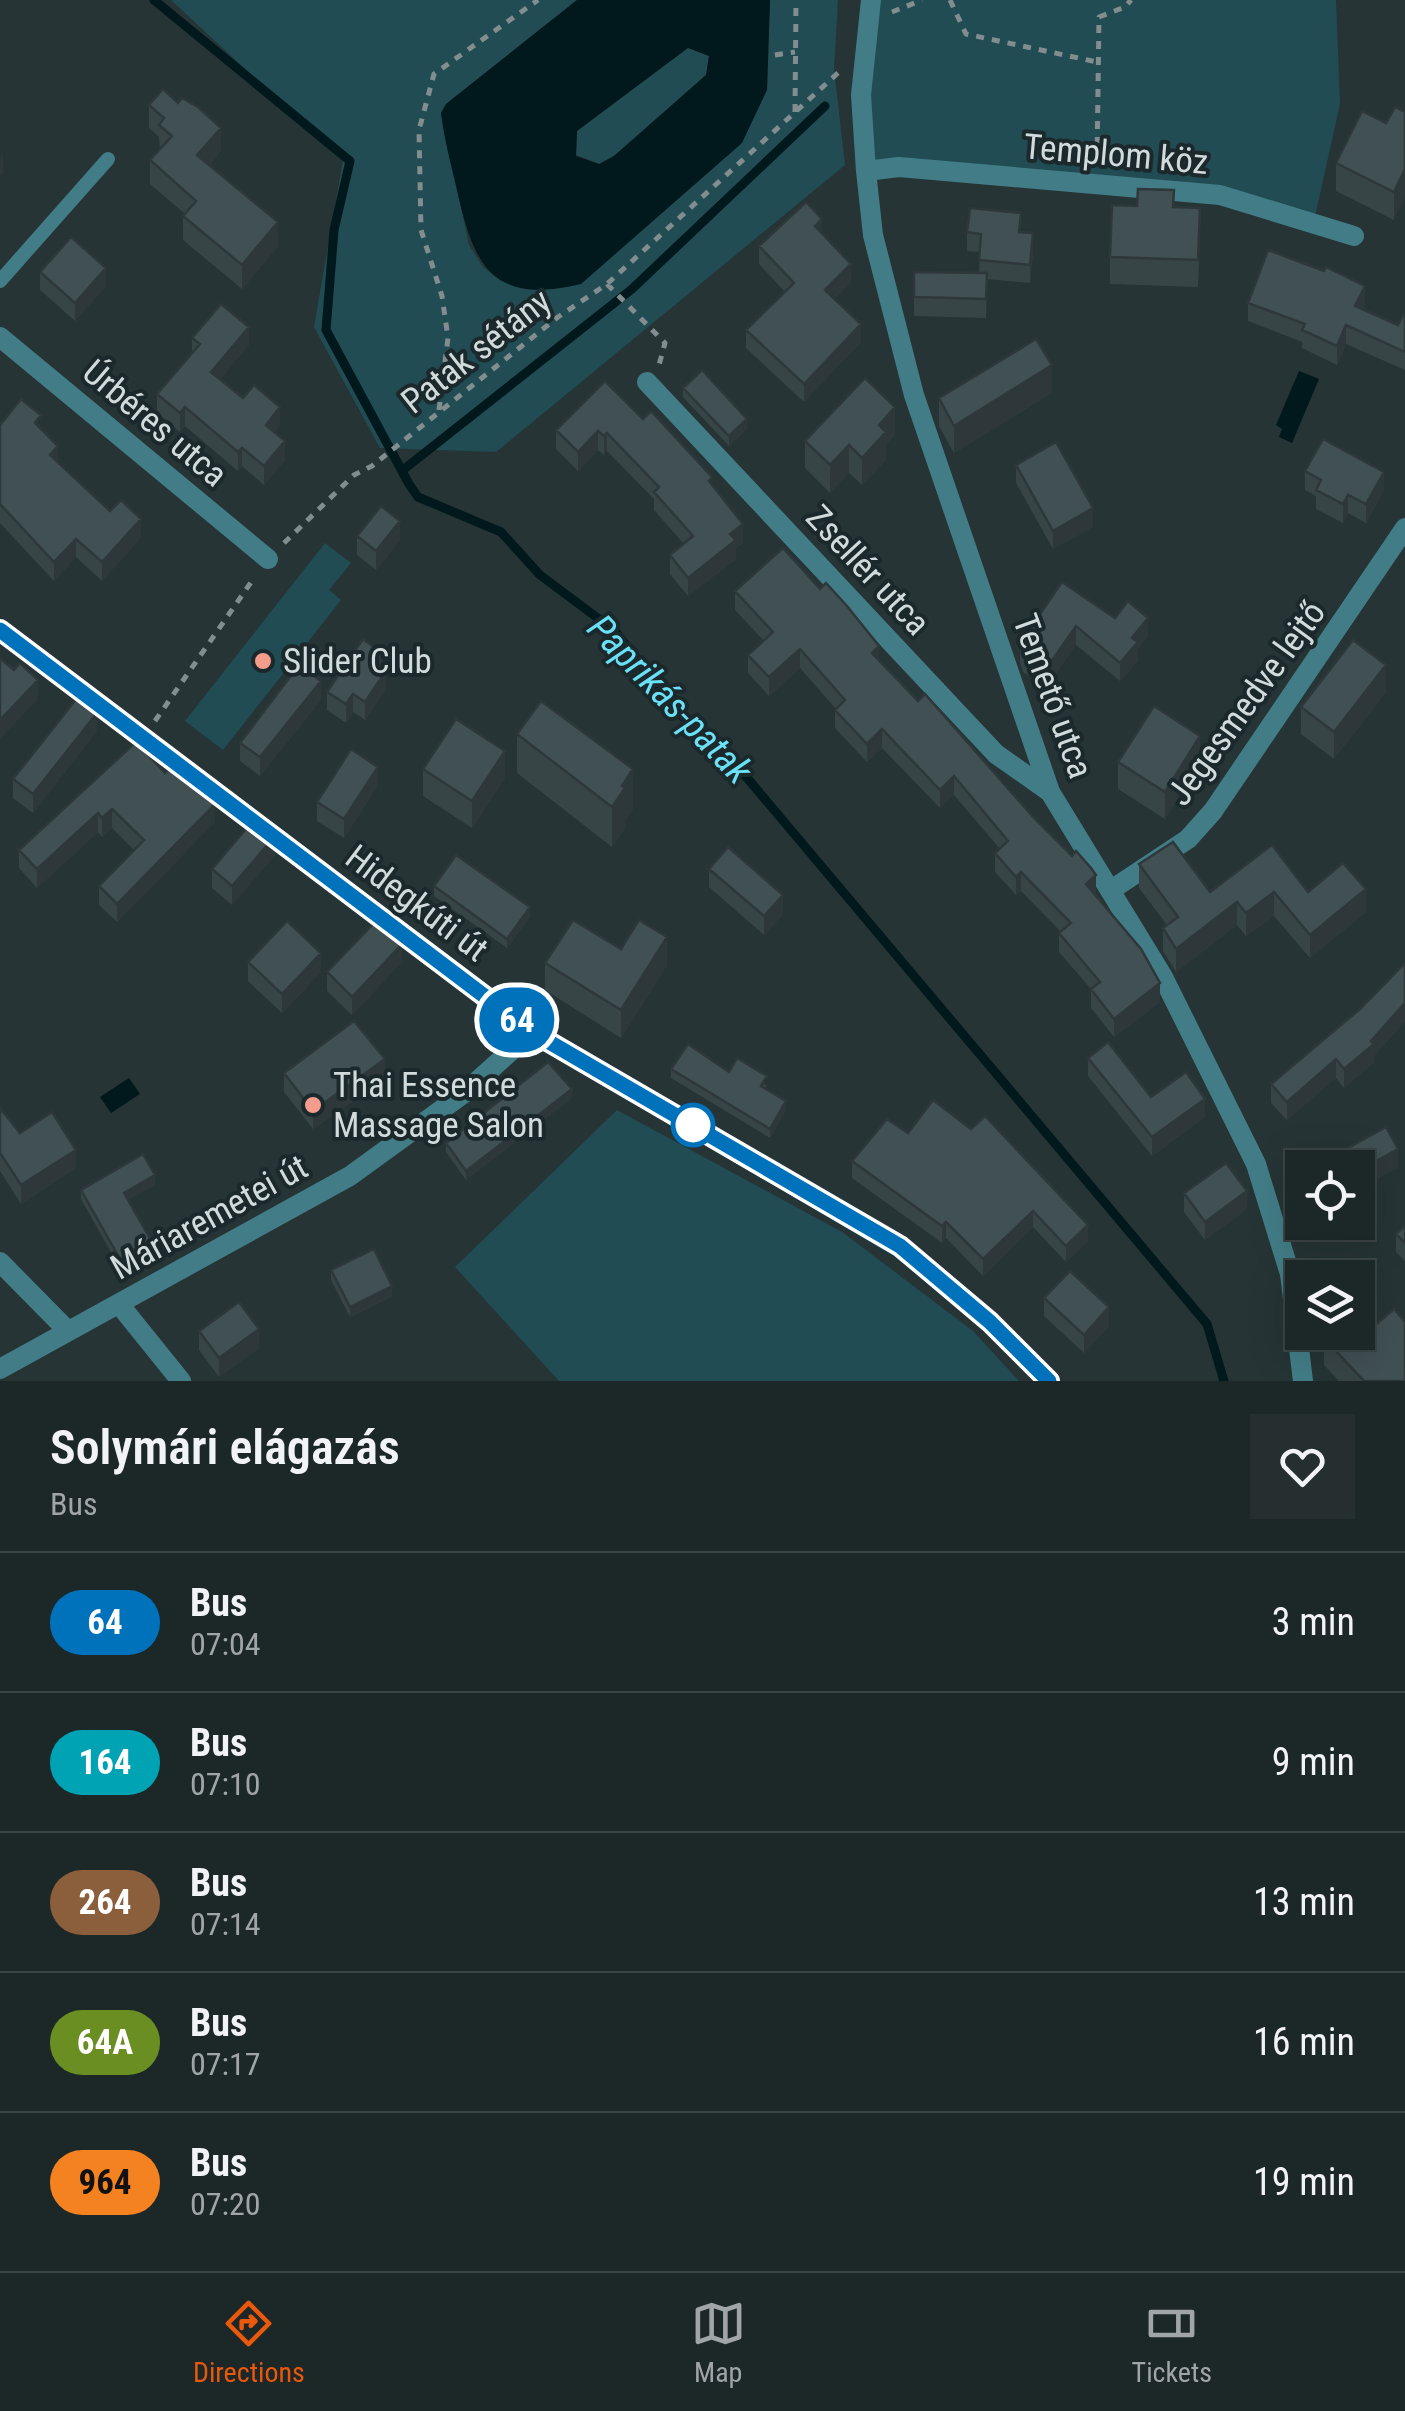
<!DOCTYPE html>
<html lang="en">
<head>
<meta charset="utf-8">
<style>
	body { margin:0; font-family:"Roboto Condensed",sans-serif; background:#252f30; color:#f1f3f6; height:100vh; display:flex; flex-direction:column; font-size:38px; white-space:nowrap }
	* { box-sizing:border-box; margin:0 }
	p { font-size:32px; color:#a0a5a8 }
	.icon { flex:none; width:55px; height:55px; fill:none; stroke:currentColor; stroke-width:2; stroke-linecap:round; stroke-linejoin:round }
	.map { position:relative; height:1381px; overflow:hidden }
	.drawer { display:flex; flex-direction:column; background:#1c2728; flex:1 }
	.drawer>* { flex:none }
	.badge { padding:0 20px; border-radius:32px; font-size:35px; line-height:65px }
	.controls { position:absolute; left:1285px; top:1150px; display:grid; gap:20px }
	.controls a { display:grid; place-items:center; width:90px; height:90px; border-radius:0px; background:#1c2728; box-shadow:0 10px 40px #0002,0 0 0 2px #3a4445; font-size:50px }
	.map>.badge { position:absolute; translate:-50% -50%; box-shadow:0 0 0 5px #fff }
	.round { display:grid; place-items:center; flex:none; width:105px; height:105px; border-radius:0px; background:#252f30 }
	.summary { display:flex; align-items:center; justify-content:space-between; height:170px; padding:0 50px }
	h1 { font-size:48px; font-weight:600; line-height:75px }
	ul { padding:0; list-style:none }
	li { display:flex; align-items:center; gap:30px; height:140px; padding:0 50px; border-top:2px solid #3a4445 }
	li div { flex:1 }
	li b { display:block; font-size:38px }
	li em { font-style:normal }
	li .badge { min-width:110px; font-weight:700; text-align:center }
	.tab-bar { display:flex; justify-content:space-around; align-items:center; height:140px; border-top:2px solid #3a4445; background:#1c2728; font-size:28px; color:#a0a5a8 }
	.tab-bar a { display:grid; justify-items:center; gap:5px }
	.tab-bar .selected { color:#ea580c }
	.map>svg:first-child { display:block }
	.green { fill:#214c54 }
	.water { fill:#01181c; fill-rule:evenodd }
	.lines { fill:none; stroke-linecap:round; stroke-linejoin:round }
	.stream { stroke:#01181c; stroke-width:9 }
	.path { stroke:#818d8e; stroke-width:5; stroke-dasharray:8 8; stroke-linecap:butt }
	.service { stroke:#427d87; stroke-width:14 }
	.minor { stroke:#427d87; stroke-width:20 }
	.tertiary { stroke:#427d87; stroke-width:20 }
	.secondary { stroke:#42a7b9; stroke-width:20 }
	.wall { fill:#384547 }
	.shaded-wall { fill:#2e383a }
	.building { fill:#415053; stroke:#2e383a; stroke-width:2.5 }
	.line-casing { stroke:#fff; stroke-width:22 }
	.line { stroke:#0072bc; stroke-width:15 }
	.poi-dot { fill:#f49d8d; stroke:#1c292c; stroke-width:4 }
	.stop-dot { fill:#fff; stroke:#0072bc; stroke-width:5 }
	.labels { text-anchor:middle; stroke-width:8; stroke-linejoin:round; paint-order:stroke }
	.street-label { font-size:35px; fill:#d2dbdc; stroke:#1c292c }
	.poi-label { font-size:35px; fill:#d2dbdc; stroke:#1c292c; text-anchor:start }
	.water-label { font-size:38px; font-style:italic; fill:#6ae1f6; stroke:#1c292c }
</style>
</head>
<body>
<div class="map">
<svg width="1405" height="1381" viewBox="0 0 1405 1381">
	<rect width="100%" height="100%" fill="#263436"/>
	<path class="green" d="M171 0H577L446 104 441 113 469 245 483 267 501 281 767 90 770 0H838L834 69 845 165 496 452 380 448 314 327 343 160Z
		M871 0H1336L1340 104 1314 221 1220 195 866 171Z
		M688 47 709 56 706 75 614 156 600 164 576 155 577 131Z
		M325 543 351 563 329 590 341 600 223 750 185 721Z
		M617 1110 842 1232 973 1331 1019 1381H559L455 1267Z"/>
	<path class="water" d="M577 0H770L767 90 742 143 581 284C493 305 474 267 457 190 451 164 444 139 441 113L446 104ZM688 48 709 56 706 75 614 156 599 164 576 156 577 131Z
		M1299 371 1319 379 1292 443 1279 437 1282 429 1276 425Z
		M129 1078 140 1094 111 1113 100 1097Z"/>
	<g class="lines">
		<path class="stream" d="M154 0 350 161 334 230 326 330 409 484 418 497 501 532 540 575 615 631 679 713 748 779 1207 1324 1224 1381
			M403 470 632 289 825 106"/>
		<path class="path" d="M950 0 966 34 1097 62
			M892 12 922 0
			M775 55 795 52
			M795 112 796 0
			M1097 161 1099 17 1125 7 1131 0
			M607 284 665 343 659 365
			M439 410 448 338 442 296 421 230 419 130 434 74 538 0
			M284 543 354 475 372 466 558 317 607 284 839 72
			M155 721 254 578"/>
		<path class="service" d="M0 281 108 159"/>
		<path class="minor" d="M871 0 861 95 866 171 873 235 914 395 1050 792 1163 977 1256 1164 1290 1274 1303 1381
			M866 171 899 167 1220 195 1354 236
			M0 337 268 559
			M647 382 996 754 1050 792
			M1111 890 1188 839 1213 811 1405 528
			M0 1262 68 1331
			M119 1304 181 1381"/>
		<path class="tertiary" d="M0 1369 350 1176 463 1094 532 1032"/>
		<path class="secondary" d="M0 630 532 1032 899 1247 990 1322 1049 1381"/>
	</g>
	<path class="wall" d="M149 105 221 151 209 165 278 246 242 289 183 240V216L185 214 150 184V160L160 150 159 137 149 128Z
		M1395 107 1394 220 1336 191V163L1386 123Z
		M1174 207 1200 236 1198 287 1110 284V257Z
		M967 232H1021L1033 252 1030 283 987 279 986 318 914 316V272L979 273 980 252 967 251Z
		M822 234 851 282 834 299 861 342 804 402 746 348V330L785 292 759 264V246Z
		M40 272 106 286 75 321 40 290Z
		M1248 303 1365 304 1363 309 1398 325 1405 316V370L1346 344 1337 365 1302 348V342L1248 321Z
		M192 338 249 345 220 379 280 426 275 432 285 460 264 485 242 466 238 471 185 426 180 432 157 413V394L192 353Z
		M605 381 712 485 743 543 736 548V559L688 596 670 574V555L684 544 654 510V499L607 451 604 455 598 450 578 471 556 449V430Z
		M683 388 747 428 729 446 683 397Z
		M1052 393 954 453 939 426V398Z
		M0 425 41 429 58 464 110 511 141 537 102 581 76 557 54 581 0 523Z
		M895 435 886 445V460L862 485 849 473 830 493 805 468V441Z
		M1016 465 1093 527 1053 549 1016 483Z
		M1305 471 1384 490 1366 523 1348 513 1343 523 1316 509V496L1305 490Z
		M357 536 400 540 376 570 357 555Z
		M1062 582 1115 618 1148 636 1138 649V661L1120 681 1076 645 1046 688 1023 672 1020 662V643Z
		M735 591 879 661 1096 893 1094 894 1160 1002 1114 1037 1091 1008V989L1059 952V933L1061 932 1021 891 1016 895 995 872V853L1000 849 954 795 940 808 882 748 867 762 835 728V710L836 709 800 668 769 696 748 673V655L764 641 735 610Z
		M382 668 386 689 365 720 353 712 346 723 327 710V692Z
		M1386 692 1334 759 1301 734V707Z
		M321 700 260 776 240 761V743Z
		M97 731 33 813 13 798V779Z
		M517 734 633 809 625 820V828L612 847 517 773Z
		M1118 762 1200 763 1165 819 1118 789Z
		M423 769 505 778 472 828 423 796Z
		M165 773 215 822 117 922 99 905V886L134 850 112 828 102 837 98 832 37 888 19 868V850Z
		M378 785 344 838 317 821V802Z
		M275 855 232 905 212 888V869Z
		M1139 864 1210 892H1308L1366 912 1310 958 1274 916 1246 936 1237 925 1176 972 1163 951V928L1167 925 1139 888Z
		M709 869 783 914 764 935 709 887Z
		M434 886 530 917 507 948 434 896Z
		M621 949 667 965 621 1038 545 990V963Z
		M248 962 321 972 282 1013 248 981Z
		M402 962 352 1015 327 991V972Z
		M1405 963V1021L1374 1056V1062L1344 1088 1336 1078 1287 1120 1271 1103V1084L1360 1009Z
		M1088 1058 1151 1097 1205 1117 1152 1156 1088 1076Z
		M671 1069 767 1085 765 1088 786 1110 770 1138 671 1078Z
		M284 1073 385 1078 313 1129 284 1092Z
		M572 1098 466 1180 446 1152V1143Z
		M0 1108 20 1133 76 1168 21 1204 0 1171Z
		M908 1133 1088 1241 1066 1262 1033 1227 983 1276 946 1238 942 1243 852 1178V1161Z
		M1302 1173 1301 1221 1288 1199V1180Z
		M155 1185 128 1200 152 1251 120 1268 81 1199V1190Z
		M1184 1193 1247 1209 1205 1240 1184 1212Z
		M1405 1226V1261L1396 1252V1234Z
		M331 1270 392 1296 350 1317 331 1280Z
		M1044 1298 1109 1326 1084 1353 1044 1316Z
		M1373 1327 1405 1381H1339L1324 1365V1338Z
		M199 1331 259 1348 219 1377 199 1350Z"/>
	<path class="shaded-wall" d="M221 128V151L197 178V155Z
		M3 155V173L0 177V158Z
		M1405 169V197L1394 220V192Z
		M822 219V237L815 226Z
		M278 222V246L242 289V265Z
		M1033 233V252L1030 283V265Z
		M851 264V282L825 308V290Z
		M106 268V286L75 321V303Z
		M1365 286V304L1355 325V306Z
		M861 324V342L804 402V384Z
		M1346 325V344L1337 365V346Z
		M249 327V345L211 390V372Z
		M1052 365V393L954 453V426Z
		M185 407V426L180 432V413Z
		M280 407V426L266 443V425Z
		M895 407V435L886 445V460L862 485V458L879 425Z
		M747 419V428L729 446V436Z
		M598 431V450L578 471V452Z
		M607 433V451L604 455V436Z
		M285 441V460L264 485V466Z
		M849 445V473L830 493V465Z
		M58 446V465L50 455Z
		M242 448V466L238 471V452Z
		M1384 472V490L1366 523V504Z
		M1348 495V513L1343 523V504Z
		M1093 508V527L1053 549V531Z
		M141 519V537L102 581V562Z
		M400 521V540L376 570V551Z
		M743 524V543L736 548V559L688 596V578L730 534Z
		M76 539V557L54 581V562Z
		M1148 618V636L1138 649V661L1120 681V663L1132 638Z
		M1076 626V645L1046 688V669Z
		M879 646V664L872 653Z
		M800 649V668L769 696V677Z
		M382 653V671L375 663Z
		M1386 665V692L1334 759V732Z
		M386 671V689L365 720V702Z
		M38 680V699L0 739V720Z
		M321 681V700L260 776V757Z
		M353 694V712L346 723V704Z
		M97 713V731L33 813V794Z
		M882 729V748L867 762V744Z
		M1200 736V763L1165 819V792Z
		M505 751V778L472 828V801Z
		M378 767V785L344 838V819Z
		M633 769V809L625 820V828L612 847V807L622 786Z
		M954 776V795L940 808V790Z
		M215 804V822L117 922V904Z
		M112 809V828L102 837V818Z
		M98 813V832L37 888V869Z
		M275 836V855L232 905V886Z
		M1021 872V891L1016 895V877Z
		M1096 875V893L1086 903V884Z
		M1366 889V912L1310 958V935Z
		M1274 892V916L1246 936V913Z
		M783 895V914L764 935V916Z
		M1237 902V925L1176 972V949Z
		M530 907V917L507 948V939Z
		M667 937V965L621 1038V1010Z
		M402 944V962L352 1015V997Z
		M321 953V972L282 1013V994Z
		M1160 983V1002L1114 1037V1019Z
		M1405 1003V1021L1374 1056V1062L1344 1088V1069Z
		M385 1059V1078L313 1129V1111Z
		M1336 1059V1078L1287 1120V1102Z
		M572 1089V1098L466 1180V1171Z
		M1205 1099V1117L1152 1156V1137Z
		M786 1101V1110L770 1138V1129Z
		M1398 1149V1168L1358 1190V1171Z
		M76 1150V1168L21 1204V1185Z
		M155 1175V1185L124 1203V1193Z
		M1247 1191V1209L1205 1240V1222Z
		M1302 1201V1220L1301 1221V1202Z
		M1033 1211V1227L983 1276V1259Z
		M946 1222V1238L942 1243V1226Z
		M1088 1225V1241L1066 1262V1246Z
		M152 1242V1251L120 1268V1259Z
		M392 1286V1296L350 1317V1307Z
		M1109 1307V1326L1084 1353V1335Z
		M259 1329V1348L219 1377V1358Z"/>
	<path class="building" d="M163 89 178 103 182 98 198 107 221 128 197 155 278 222 242 265 183 216 196 201 150 160 172 136 159 125 164 118 149 105Z
		M1395 107 1405 112V169L1394 192 1336 163 1362 111 1386 123Z
		M1138 189 1174 190 1173 207 1200 208 1198 260 1110 257 1112 205 1137 206Z
		M806 202 822 219 815 226 851 264 825 290 861 324 804 384 746 330 794 283 759 246Z
		M970 208 1021 213 1019 232 1033 233 1030 265 979 260 981 234 967 232Z
		M71 237 106 268 75 303 40 272Z
		M1268 250 1324 271 1326 267 1365 286 1355 306 1398 325 1403 315 1405 316V352L1346 325 1337 346 1302 330 1305 324 1248 303Z
		M914 272 987 273 986 299 914 297Z
		M221 304 249 327 211 372 243 398 254 385 280 407 266 425 285 441 264 466 242 448 238 452 185 407 180 413 157 394 200 344 192 338Z
		M1036 339 1052 365 954 426 939 398Z
		M702 370 747 419 729 436 683 388Z
		M865 378 895 407 879 425 886 432 862 458 849 445 830 465 805 441Z
		M605 381 643 419 651 411 712 477 709 481 743 524 730 534 736 540 688 578 670 555 693 536 654 492 659 487 607 433 604 436 598 431 578 452 556 430Z
		M21 399 41 415 35 423 58 446 50 455 110 511 121 500 141 519 102 562 76 539 54 562 0 504V425Z
		M1323 439 1384 472 1366 504 1348 495 1343 504 1316 490 1321 480 1305 471Z
		M1056 442 1093 508 1053 531 1016 465Z
		M381 506 400 521 376 551 357 536Z
		M783 548 820 589 826 583 847 606 879 646 872 653 918 701 925 694 1034 818 1072 856 1076 851 1091 868 1096 875 1086 884 1141 949 1160 983 1114 1019 1091 989 1100 982 1059 933 1071 923 1021 872 1016 877 995 853 1008 841 954 776 940 790 882 729 867 744 835 710 845 700 800 649 769 677 748 655 773 632 735 591Z
		M1062 582 1115 618 1128 601 1148 618 1132 638 1138 642 1120 663 1076 626 1046 669 1023 653 1020 643Z
		M363 639 382 653 375 663 386 671 365 702 353 694 346 704 327 692Z
		M1353 640 1386 665 1334 732 1301 707Z
		M0 658 14 670 20 663 38 680 0 720Z
		M299 665 321 681 260 757 240 743Z
		M77 698 97 713 33 794 13 779Z
		M541 701 633 769 622 786 625 788 612 807 517 734Z
		M1154 706 1200 736 1165 792 1118 762Z
		M456 719 505 751 472 801 423 769Z
		M136 742 165 773 170 768 215 804 117 904 99 886 144 840 112 809 102 818 98 813 37 869 19 850Z
		M351 749 378 767 344 819 317 802Z
		M251 823 275 836 232 886 212 869Z
		M1173 842 1210 892 1272 845 1308 892 1343 863 1366 889 1310 935 1274 892 1246 913 1237 902 1176 949 1163 928 1178 917 1139 864Z
		M728 847 783 895 764 916 709 869Z
		M456 855 530 907 507 939 434 886Z
		M377 920 402 944 352 997 327 972Z
		M573 920 621 949 639 920 667 937 621 1010 545 963Z
		M287 921 321 953 282 994 248 962Z
		M1405 963V1003L1371 1041 1374 1044 1344 1069 1336 1059 1287 1102 1271 1084 1360 1009Z
		M354 1021 385 1059 313 1111 284 1073Z
		M1108 1042 1151 1097 1186 1072 1205 1099 1152 1137 1088 1058Z
		M688 1044 729 1072 737 1058 767 1076 761 1086 786 1101 770 1129 671 1069Z
		M548 1062 572 1089 466 1171 446 1143Z
		M933 1100 971 1129 985 1116 1088 1225 1066 1246 1033 1211 983 1259 946 1222 942 1226 852 1161 887 1119 908 1133Z
		M0 1108 20 1133 52 1112 76 1150 21 1185 0 1153Z
		M1386 1127 1398 1149 1358 1171V1168H1312Z
		M143 1154 155 1175 124 1193 152 1242 120 1259 81 1190Z
		M1226 1163 1247 1191 1205 1222 1184 1193Z
		M1302 1173V1201L1301 1202 1288 1180Z
		M1405 1226V1243L1396 1234Z
		M374 1249 392 1286 350 1307 331 1270Z
		M1070 1271 1109 1307 1084 1335 1044 1298Z
		M239 1302 259 1329 219 1358 199 1331Z
		M1394 1309 1405 1322V1381H1364L1324 1338 1330 1332H1358V1310L1373 1327Z"/>
	<g class="lines">
		<defs>
			<path id="line" d="M0 630 532 1032 900 1246 990 1322 1049 1381"/>
		</defs>
		<use href="#line" class="line-casing"/>
		<use href="#line" class="line"/>
	</g>
	<g class="poi-dot">
		<circle cx="263" cy="661" r="10"/>
		<circle cx="313" cy="1105" r="10"/>
	</g>
	<circle class="stop-dot" cx="693" cy="1125" r="20"/>
	<g class="labels">
		<g class="street-label">
			<text transform="translate(1116 154) rotate(5)" y="12">Templom köz</text>
			<text transform="translate(476 351) rotate(-38)" y="12">Patak sétány</text>
			<text transform="translate(155 423) rotate(40)" y="12">Úrbéres utca</text>
			<text transform="translate(868 570) rotate(47)" y="12">Zsellér utca</text>
			<text transform="translate(1053 696) rotate(70)" y="12">Temető utca</text>
			<text transform="translate(1246 703) rotate(-54)" y="12">Jegesmedve lejtő</text>
			<text transform="translate(417 903) rotate(37)" y="12">Hidegkúti út</text>
			<text transform="translate(209 1217) rotate(-29)" y="12">Máriaremetei út</text>
		</g>
		<g class="poi-label">
			<text x="283" y="673">Slider Club</text>
			<text x="333" y="1097">Thai Essence<tspan x="333" dy="40">Massage Salon</tspan></text>
		</g>
		<g class="water-label">
			<text transform="translate(670 699) rotate(46)" y="13">Paprikás-patak</text>
		</g>
	</g>
</svg>
<div class="controls">
<a><svg class="icon" aria-label="locate" viewBox="0 0 24 24"><circle cx="12" cy="12" r="6"/><path d="M12 2v4M12 18v4M2 12h4M18 12h4"/></svg></a>
<a><svg class="icon" aria-label="layers" viewBox="0 0 24 24"><path d="M12 4l9 5-9 5-9-5zM3 14l9 5 9-5"/></svg></a>
</div>
<b class="badge" style="left:517px;top:1020px;background:#0072bc;color:#fff">64</b>
</div>
<section class="drawer">
<div class="summary"><div><h1>Solymári elágazás</h1><p>Bus</p></div><a class="round"><svg class="icon" aria-label="heart" viewBox="0 0 24 24"><path d="M12 20l-8-8c-3-5 5-10 8-4 3-6 11-1 8 4z"/></svg></a></div>
<ul>
<li><span class="badge" style="background:#0072bc;color:#fff">64</span><div><b>Bus</b><p>07:04</p></div><em>3 min</em></li>
<li><span class="badge" style="background:#00a3b4;color:#fff">164</span><div><b>Bus</b><p>07:10</p></div><em>9 min</em></li>
<li><span class="badge" style="background:#8b5e3c;color:#fff">264</span><div><b>Bus</b><p>07:14</p></div><em>13 min</em></li>
<li><span class="badge" style="background:#6b8e23;color:#fff">64A</span><div><b>Bus</b><p>07:17</p></div><em>16 min</em></li>
<li><span class="badge" style="background:#f58220;color:#111">964</span><div><b>Bus</b><p>07:20</p></div><em>19 min</em></li>
</ul>
</section>
<nav class="tab-bar">
<a class="selected"><svg class="icon" aria-label="directions" viewBox="0 0 24 24"><path d="M12 3l9 9-9 9-9-9zM9 14v-3h6M13 9l2 2-2 2"/></svg>Directions</a>
<a><svg class="icon" aria-label="map" viewBox="0 0 24 24"><path d="M3 6l6-2 6 2 6-2v14l-6 2-6-2-6 2zM9 4v14M15 6v14"/></svg>Map</a>
<a><svg class="icon" aria-label="tickets" viewBox="0 0 24 24"><path d="M3 7h18v10H3zM15 7v10"/></svg>Tickets</a>
</nav>
</body>
</html>
